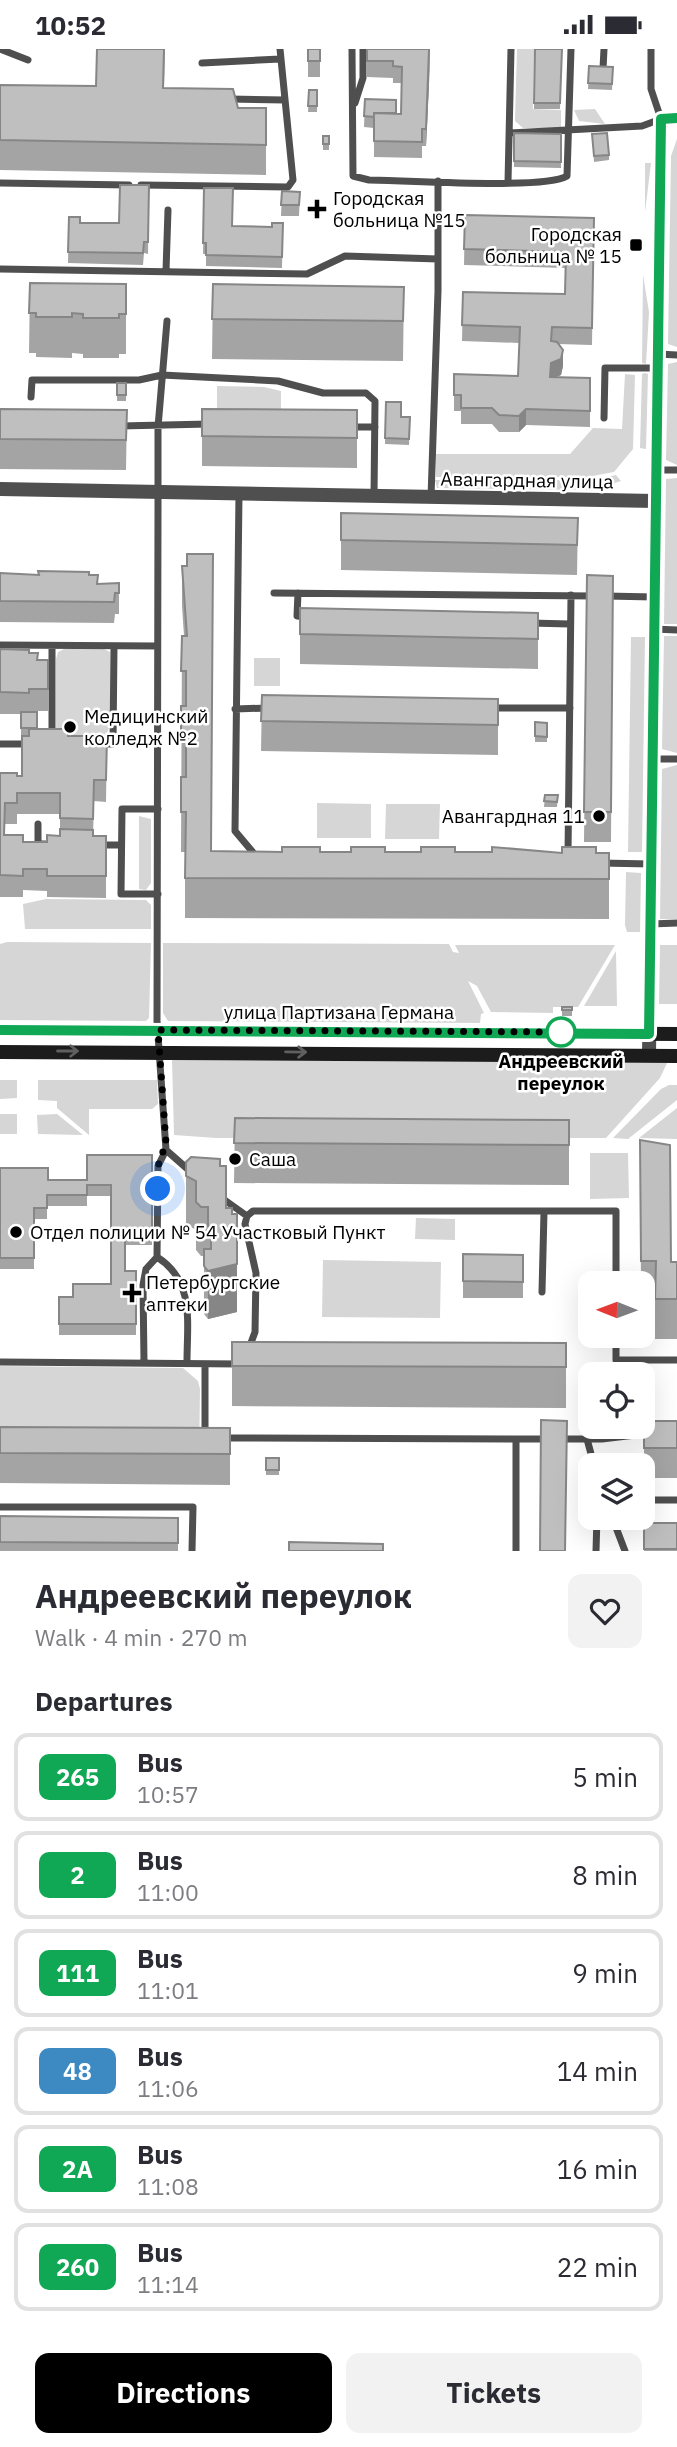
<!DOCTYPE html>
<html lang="en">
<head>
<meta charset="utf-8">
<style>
	body { margin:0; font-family:"IBM Plex Sans",sans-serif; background:#f2f2f3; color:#2b2b33; height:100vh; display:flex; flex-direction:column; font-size:26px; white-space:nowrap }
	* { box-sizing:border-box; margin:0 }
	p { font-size:23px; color:#7c7c81 }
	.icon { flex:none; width:38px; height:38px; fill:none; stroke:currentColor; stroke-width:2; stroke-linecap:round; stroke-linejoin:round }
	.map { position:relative; height:1502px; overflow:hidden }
	.sheet { display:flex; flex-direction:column; background:#fff; flex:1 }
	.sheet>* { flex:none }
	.badge { padding:0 14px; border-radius:10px; font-size:24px; line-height:46px }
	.needle { width:46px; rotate:271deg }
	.buttons { position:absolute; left:578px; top:1222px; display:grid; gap:14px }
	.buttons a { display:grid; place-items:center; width:77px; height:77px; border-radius:14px; background:#fff; box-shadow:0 7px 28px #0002; font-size:35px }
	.you { position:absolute; width:35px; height:35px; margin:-18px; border:5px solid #fff; border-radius:50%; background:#1a73e8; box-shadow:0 0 0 10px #1a73e833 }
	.map>.badge { position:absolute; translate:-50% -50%; box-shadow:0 0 0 4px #fff }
	h2 { padding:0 35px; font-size:26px; line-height:63px }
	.round { display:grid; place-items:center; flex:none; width:74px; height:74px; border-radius:14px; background:#f2f2f3 }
	.summary { display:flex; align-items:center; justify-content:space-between; height:119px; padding:0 35px }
	h1 { font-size:33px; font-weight:800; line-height:52px }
	.primary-button { display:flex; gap:14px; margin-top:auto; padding:14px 35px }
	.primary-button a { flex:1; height:80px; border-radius:14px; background:#000; color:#fff; font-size:28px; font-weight:800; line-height:80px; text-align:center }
	.primary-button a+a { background:#f2f2f3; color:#2b2b33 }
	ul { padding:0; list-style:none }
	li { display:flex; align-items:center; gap:21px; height:88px; margin:0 14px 10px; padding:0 21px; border:4px solid #e1e1e2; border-radius:14px }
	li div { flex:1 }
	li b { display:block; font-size:26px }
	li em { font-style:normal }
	li .badge { min-width:77px; font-weight:700; text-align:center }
	.status { display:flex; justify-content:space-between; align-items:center; height:49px; padding:0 35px; background:#fff; direction:ltr }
	.status svg { height:19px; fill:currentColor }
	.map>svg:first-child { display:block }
	.green { fill:#d6d6d6 }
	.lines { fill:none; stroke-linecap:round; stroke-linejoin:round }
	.service { stroke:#4f4f4f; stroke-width:7 }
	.minor { stroke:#4f4f4f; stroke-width:14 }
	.secondary { stroke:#1c1c1c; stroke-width:14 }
	.wall { fill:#a4a4a4; fill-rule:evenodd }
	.shaded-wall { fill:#868686 }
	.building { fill:#bfbfbf; stroke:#868686; stroke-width:2 }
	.oneway { stroke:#606060 }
	.line-casing { stroke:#fff; stroke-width:16 }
	.line { stroke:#10a855; stroke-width:10 }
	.walk { stroke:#000; stroke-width:7; stroke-dasharray:0 12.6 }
	.poi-dot { fill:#000; stroke:#fff; stroke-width:2.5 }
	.stop-dot { fill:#fff; stroke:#10a855; stroke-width:3.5 }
	.labels { text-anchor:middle; stroke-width:5; stroke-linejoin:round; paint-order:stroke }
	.poi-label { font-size:19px; fill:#000; stroke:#fff; text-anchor:start }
	.street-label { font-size:19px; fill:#000; stroke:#fff }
	.stop-label { font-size:19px; font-weight:bold; fill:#000; stroke:#fff }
</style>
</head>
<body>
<div class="status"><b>10:52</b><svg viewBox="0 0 49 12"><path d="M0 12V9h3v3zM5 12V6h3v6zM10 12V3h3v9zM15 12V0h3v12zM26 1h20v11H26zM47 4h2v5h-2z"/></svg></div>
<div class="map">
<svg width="677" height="1502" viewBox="0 0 677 1502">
	<rect width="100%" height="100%" fill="#fff"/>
	<path class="green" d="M517 0H534L533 60 561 61V79H523L515 72Z
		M595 60 605 75 579 72 574 61Z
		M677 90V298L668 295 671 107Z
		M645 114H651L645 163Z
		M643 226 649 263 646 315 642 314Z
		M677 313V416L666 411 668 315Z
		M645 324 648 325 646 400 640 399 642 325Z
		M625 325 635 326 633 400 614 423 587 428H436V405H570L593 379 622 380Z
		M217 337 264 338 281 342V363L217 362Z
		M616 426 621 432 593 441 437 439 435 431H593Z
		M677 429V575H664L666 430Z
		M664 587H677V704L662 700Z
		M631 588H645L642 803H628Z
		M64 600H104L110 603 111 675 106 686 64 687 56 681V610L58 603Z
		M254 609H280V637H254Z
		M677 716V870H660L662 720Z
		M317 754 371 755V789H317Z
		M386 755H440L439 790H385Z
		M139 767 151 770V834L146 841 139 840Z
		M626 823 641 824 640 883H627L625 876Z
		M46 850 146 851 151 856V880H25L23 855Z
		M7 893 151 894 149 969 146 972 0 971V895Z
		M163 894 449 895 453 903 459 904 455 896H615L578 958H553V964L491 963 477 937 468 932 484 964 481 965 480 974 168 972 163 964Z
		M660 896H677V955H659Z
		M616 902 617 957H584Z
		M172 1011 667 1014 660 1029 606 1089H216L174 1086Z
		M0 1031H17V1049L0 1050Z
		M38 1031H157L158 1055 152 1060H89V1086L57 1059V1052L38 1051Z
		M669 1036H677V1051L628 1090 613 1089 661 1040Z
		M677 1059V1090L639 1089Z
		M0 1065H17V1085H0Z
		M57 1065 83 1086 38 1085 37 1066Z
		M590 1104H628L629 1149 590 1150Z
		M416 1169 455 1170V1191L415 1190Z
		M323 1211 441 1213 440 1269 322 1268Z
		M0 1317 183 1319 198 1332 200 1340 199 1408 0 1404Z"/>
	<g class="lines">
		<path class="service" d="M0 0 28 11
			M352 0 353 127 369 131C405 131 544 141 567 127L571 0
			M202 14 280 10
			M603 20 604 0
			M229 50 285 51
			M355 54 363 29V0
			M510 84 642 77 661 70 651 40V0
			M508 133 511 0
			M0 134 129 136
			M141 136 288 138 293 131 280 0
			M0 220 307 225 345 207 438 210
			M166 222 168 161
			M658 305 677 306
			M31 348 32 331H139L162 326 278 332 323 344H366L375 352 374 447
			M604 369 605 319H657
			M120 377 209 375
			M350 378H375
			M657 421H677
			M239 445 235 782 256 807
			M431 448 438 242V132
			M274 544 594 547
			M298 544 297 567 307 568
			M606 547 654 548
			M529 574 570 575
			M653 580 677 581
			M0 596 157 597
			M490 659H570
			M235 660 268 659
			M52 687V597
			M0 695H29
			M97 695H113L114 597
			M653 710H677
			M38 775V795H45
			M99 796H121
			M568 805 571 546
			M600 814 651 815
			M158 845H121L122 760H158
			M651 875 677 874
			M166 1101 191 1123
			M219 1147 247 1167
			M157 1208C195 1232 187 1273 187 1313
			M542 1243 544 1163
			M616 1286V1311H677
			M248 1302 255 1283 256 1224 245 1175 247 1167 253 1162H616V1234
			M0 1313 241 1315
			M144 1313 143 1236 146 1220 157 1208 158 1117 166 1101 157 972 158 457V378L167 272
			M205 1315V1388
			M223 1389 547 1390
			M516 1390V1502
			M559 1390H602L652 1384
			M587 1390 594 1416
			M642 1451H677
			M0 1458H193L192 1502
			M612 1468 625 1502
			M596 1502 597 1468"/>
		<path class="minor" d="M0 440 655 452
			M649 1006 661 70 677 69"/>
		<path class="secondary" d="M0 981 677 985
			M0 1003 677 1007"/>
	</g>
	<path class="wall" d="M97 0H165L164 39 238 59H266V126L0 121V36L96 37Z
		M308 0H320V28H308Z
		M367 0H430L429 35 426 97H422V109L374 108V79L364 78 365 50 396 64 401 65 402 34H393V29L367 28Z
		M535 0H562L560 60H534Z
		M589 17 613 18 612 41 588 40Z
		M309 41H317V63H308Z
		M514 84 561 85V119L514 118Z
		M592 85 609 106V111L594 113Z
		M323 87H329V101H323Z
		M149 136 148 205 144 204 143 216 68 214 69 168 80 174H119Z
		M204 139 232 177 272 178 283 174 282 219 206 217V205H203Z
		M282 142 300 143 299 167H281Z
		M465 166 594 169 592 296 558 295 563 317 561 326 557 328 590 329V378L526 376 519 383H499L492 375H461V362H454V325L518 327 520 294 462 292 463 243 565 245 566 219 464 216Z
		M30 234 126 235V305H119V309H83V305L72 304V309L36 308V304H29Z
		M213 235 404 238 403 312 212 310Z
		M117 334H126V352H117Z
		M386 353 401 368H410L409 396 385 395Z
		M0 360 127 361 126 421 0 420Z
		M202 360 357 361V419L202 417Z
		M341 464 578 469 577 526 341 521Z
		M182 517 212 802 609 804V870L185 869V803H181L182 587H184L182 557Z
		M0 524 38 526H89L98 535 119 534V565H115L114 574 0 573Z
		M587 526 613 527 611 793H584Z
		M538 564V620L300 615V585Z
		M0 600 29 604 37 611H48V662H29L37 680 68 687H107L106 753 94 752 93 787H106V849L47 848V842L23 841V848H0V724L22 727V690H21V665H0ZM17 765H60V787L47 793H23L5 786V775H17Z
		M262 646 498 650V706L261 702Z
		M535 673 547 674V693H535Z
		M545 746H558L557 758H544Z
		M562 958H572V967H562Z
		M235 1069 569 1071V1136L234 1134Z
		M640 1091 671 1213 677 1250V1290H655V1252H642V1234H641Z
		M152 1106V1196H125V1222H136V1286H59V1248H73L111 1235V1147H87V1157H47V1170H34V1220H0V1119L48 1131H87Z
		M186 1113 226 1159 237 1263 208 1270 204 1265V1207H201L196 1201V1181L186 1175Z
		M463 1205 523 1206V1249H463Z
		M232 1293 566 1294V1359L232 1357Z
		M644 1372H677V1429H644Z
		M0 1378 230 1379V1436L0 1434Z
		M266 1409H279V1426H266Z
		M0 1467 178 1469V1502H0Z
		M644 1474H677V1502H644Z"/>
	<path class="shaded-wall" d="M430 0 429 35 426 97V80Z
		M563 301V317L561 326 551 330V314Z
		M526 360V376L519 383V367Z
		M237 1215V1263L208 1270V1222Z"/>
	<path class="building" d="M97 0H164L163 39 233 40 238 59H266V96L0 91V36L96 37Z
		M308 0H320V12H308Z
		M367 0H429L426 80H422V93L374 92V64L401 65 402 18 393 17V12H367Z
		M535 0H562L560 54H534Z
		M589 17 613 18 612 35 588 34Z
		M309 41H317V57H308Z
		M365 50 396 51V64H374V68L364 67Z
		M514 84 561 85V113L514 112Z
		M607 84 609 106 594 107 592 85Z
		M323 87H329V95H323Z
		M120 136H149L148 193H144L143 204 68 203 69 168H80V174H119Z
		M204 139H233L232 177 272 178V174H283L282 208 206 206V194H203Z
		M282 142 300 143 299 156H281Z
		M465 166 594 169 592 279 552 278 551 292 557 293 563 301 561 310 551 314 550 328 590 329V362L526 360 519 367 499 366 492 359H461V346H454V325L518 327 520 278 462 276 463 243 565 245 566 203 464 200Z
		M30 234 126 235V265H119V269H83V265L72 264V268H36V264H29Z
		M213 235 404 238 403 272 212 270Z
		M117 334H126V346H117Z
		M386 353H401V368H410L409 390 385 389Z
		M0 360 127 361 126 391 0 390Z
		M202 360 357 361V389L202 387Z
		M341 464 578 469 577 496 341 491Z
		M187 505H213L211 802 282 803V798H320V803H351V798H385V803H421V798H455V803H492V798L562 804V798H596V804H609V830L185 829 186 763H181V728H186V693H181V657H186V622H181L182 587H187L182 517H187Z
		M38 522 89 523V526H98L97 535 119 534V544H115L114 553 0 552V524L39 526Z
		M587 526 613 527 611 763H584Z
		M300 559 538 564V590L300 585Z
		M0 600 29 601V604H38L37 611H48V640H29V644L0 643Z
		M262 646 498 650V676L261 672Z
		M21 663H37V679H21Z
		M535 673 547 674V688L535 687Z
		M29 680H68V687H107L106 731H94L93 770 60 769V744H17V754H5L4 786H23V793H47V786L60 787V780L93 781V787H106V827H47V820H23V827L0 826V724H17V727H22V687H29Z
		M545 746H558L557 753 544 752Z
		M562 958H572V961H562Z
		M235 1069 569 1071V1096L234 1094Z
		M640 1091 670 1096 671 1213H677V1250H655L656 1212H641Z
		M87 1106H152V1185H125V1222H136V1275H59V1248H73V1235H111V1136H87V1146H47V1159H34V1209H0V1119H48V1131H87Z
		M191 1108 220 1110V1117H226V1159H232V1165H237V1215L208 1222 204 1217V1200H211V1177H208V1158H201L196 1153V1132L186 1127V1113Z
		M463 1205 523 1206V1233L463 1232Z
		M232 1293 566 1294V1318L232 1317Z
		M541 1371 567 1372 565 1502H540Z
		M644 1372H677V1399H644Z
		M0 1378 230 1379V1405L0 1404Z
		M266 1409H279V1421H266Z
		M0 1467 178 1469V1494L0 1493Z
		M644 1474H677V1500H644Z
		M289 1493 383 1495V1502H289Z"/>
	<defs><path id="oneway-shaft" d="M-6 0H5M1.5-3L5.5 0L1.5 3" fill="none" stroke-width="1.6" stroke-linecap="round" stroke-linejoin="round" transform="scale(1.75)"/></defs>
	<g class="oneway">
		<use href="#oneway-shaft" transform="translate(68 1002)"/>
		<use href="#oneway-shaft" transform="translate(296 1003) rotate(1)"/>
	</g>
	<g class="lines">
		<defs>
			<path id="line" d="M0 981 649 985 661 70 677 69"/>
		</defs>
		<use href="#line" class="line-casing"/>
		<use href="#line" class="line"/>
		<path class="walk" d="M158 1140V1117L166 1094 158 981 561 983"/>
	</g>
	<g class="poi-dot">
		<path d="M313.5 149.5h7v7h7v7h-7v7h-7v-7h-7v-7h7z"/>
		<rect x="629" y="189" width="14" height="14" rx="3.5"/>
		<circle cx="70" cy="678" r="7"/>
		<circle cx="599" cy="767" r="7"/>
		<circle cx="235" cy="1110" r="7"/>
		<circle cx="16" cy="1183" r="7"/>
		<path d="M128.5 1233.5h7v7h7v7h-7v7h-7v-7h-7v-7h7z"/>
	</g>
	<circle class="stop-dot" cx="561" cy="983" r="14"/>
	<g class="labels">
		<g class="poi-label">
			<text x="333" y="156">Городская<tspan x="333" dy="22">больница №15</tspan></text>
			<text x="622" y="192" text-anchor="end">Городская<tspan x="622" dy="22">больница № 15</tspan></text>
			<text x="84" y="674">Медицинский<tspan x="84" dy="22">колледж №2</tspan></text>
			<text x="585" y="774" text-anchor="end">Авангардная 11</text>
			<text x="249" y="1117">Саша</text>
			<text x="30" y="1190">Отдел полиции № 54 Участковый Пункт</text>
			<text x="146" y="1240">Петербургские<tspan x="146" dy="22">аптеки</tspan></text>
		</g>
		<g class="street-label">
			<text transform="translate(527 431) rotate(1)" y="7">Авангардная улица</text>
			<text x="339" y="970">улица Партизана Германа</text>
		</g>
		<g class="stop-label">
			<text x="561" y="1019">Андреевский<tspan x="561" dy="22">переулок</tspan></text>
		</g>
	</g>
</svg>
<div class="buttons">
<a><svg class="needle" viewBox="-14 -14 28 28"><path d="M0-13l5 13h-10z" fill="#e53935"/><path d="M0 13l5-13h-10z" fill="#7c7c81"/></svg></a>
<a><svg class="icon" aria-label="locate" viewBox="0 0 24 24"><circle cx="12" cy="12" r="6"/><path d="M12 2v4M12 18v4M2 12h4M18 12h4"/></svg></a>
<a><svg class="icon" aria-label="layers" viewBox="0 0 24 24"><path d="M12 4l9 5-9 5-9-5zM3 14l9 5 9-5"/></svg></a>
</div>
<div class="you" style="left:158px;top:1140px"></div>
</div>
<section class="sheet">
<div class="summary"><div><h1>Андреевский переулок</h1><p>Walk · 4 min · 270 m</p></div><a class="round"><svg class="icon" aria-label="heart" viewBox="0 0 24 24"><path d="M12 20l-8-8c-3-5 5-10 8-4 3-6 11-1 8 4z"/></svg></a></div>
<h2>Departures</h2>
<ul>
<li><span class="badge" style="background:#10a855;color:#fff">265</span><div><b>Bus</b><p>10:57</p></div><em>5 min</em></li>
<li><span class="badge" style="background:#10a855;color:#fff">2</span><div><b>Bus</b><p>11:00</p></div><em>8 min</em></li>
<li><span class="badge" style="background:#10a855;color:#fff">111</span><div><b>Bus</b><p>11:01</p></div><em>9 min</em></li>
<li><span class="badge" style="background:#3d8ac2;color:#fff">48</span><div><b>Bus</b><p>11:06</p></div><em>14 min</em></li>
<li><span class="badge" style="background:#10a855;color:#fff">2А</span><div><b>Bus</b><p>11:08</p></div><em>16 min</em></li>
<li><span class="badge" style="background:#10a855;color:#fff">260</span><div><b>Bus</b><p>11:14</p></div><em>22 min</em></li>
</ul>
<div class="primary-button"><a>Directions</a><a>Tickets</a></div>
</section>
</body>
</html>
